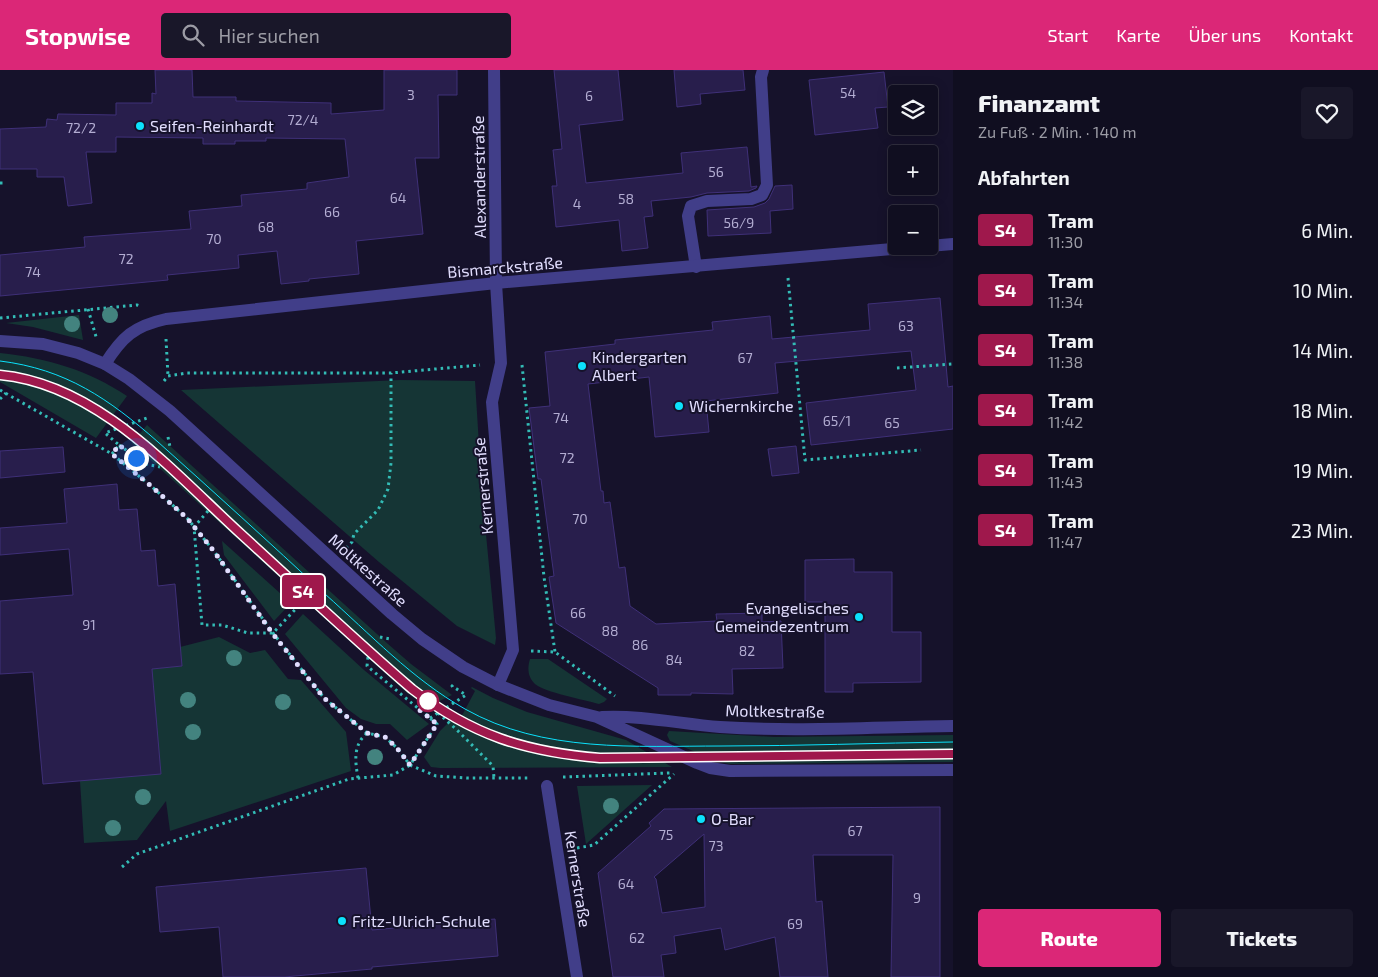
<!DOCTYPE html>
<html lang="de">
<head>
<meta charset="utf-8">
<style>
	body { margin:0; font-family:"Exo 2",sans-serif; background:#191729; color:#f1f3f6; height:100vh; display:flex; flex-direction:column; font-size:19px; white-space:nowrap }
	* { box-sizing:border-box; margin:0 }
	p { font-size:16px; color:#9c9ca5 }
	.icon { flex:none; width:28px; height:28px; fill:none; stroke:currentColor; stroke-width:2; stroke-linecap:round; stroke-linejoin:round }
	.map { position:relative; flex:1; overflow:hidden }
	.details { display:flex; flex-direction:column; background:#100e20; width:425px }
	.details>* { flex:none }
	.badge { padding:0 10px; border-radius:4px; font-size:18px; line-height:32px }
	.buttons { position:absolute; left:888px; top:15px; display:grid; gap:10px }
	.buttons a { display:grid; place-items:center; width:50px; height:50px; border-radius:5px; background:#100e20; box-shadow:0 2px 12px #0003,0 0 0 1px #302e3e; font-size:25px }
	.you { position:absolute; width:25px; height:25px; margin:-12px; border:4px solid #fff; border-radius:50%; background:#1a73e8; box-shadow:0 0 0 8px #1a73e833 }
	.map>.badge { position:absolute; translate:-50% -50%; box-shadow:0 0 0 2px #fff }
	h2 { padding:0 25px; font-size:19px; line-height:45px }
	.round { display:grid; place-items:center; flex:none; width:52px; height:52px; border-radius:5px; background:#191729 }
	.head { display:flex; align-items:center; justify-content:space-between; height:85px; padding:0 25px }
	h1 { font-size:24px; font-weight:800; line-height:38px }
	.button { display:flex; gap:10px; margin-top:auto; padding:10px 25px }
	.button a { flex:1; height:58px; border-radius:5px; background:#db2777; color:#fff; font-size:20px; font-weight:800; line-height:58px; text-align:center }
	.button a+a { background:#191729; color:#f1f3f6 }
	ul { padding:0; list-style:none }
	li { display:flex; align-items:center; gap:15px; height:60px; padding:0 25px }
	li div { flex:1 }
	li b { display:block; font-size:19px }
	li em { font-style:normal }
	li .badge { min-width:55px; font-weight:700; text-align:center }
	header { display:flex; align-items:center; gap:30px; box-sizing:border-box; height:70px; padding:0 25px; background:#db2777; color:#fff }
	header strong { font-size:24px }
	nav { display:flex; gap:28px; margin-inline-start:auto; font-size:18px }
	.search { width:350px; height:45px; background:#191729; display:flex; align-items:center; gap:12px; box-sizing:border-box; padding:0 18px; border-radius:5px; color:#9c9ca5; font-size:19px }
	main { display:flex; flex:1; min-height:0 }
	.map>svg:first-child { display:block }
	.green { fill:#153535 }
	.building { fill:#281e4c; stroke:#3f3078; fill-rule:evenodd }
	.lines { fill:none; stroke-linecap:round; stroke-linejoin:round }
	.path { stroke:#33bcb6; stroke-width:3; stroke-dasharray:2.5 4; stroke-linecap:butt }
	.service { stroke:#413e89; stroke-width:12 }
	.minor { stroke:#413e89; stroke-width:12 }
	.tertiary { stroke:#413e89; stroke-width:12 }
	.tram { stroke:#0ce1fb; stroke-width:1 }
	.tree { fill:#43837f }
	.line-casing { stroke:#fff; stroke-width:11 }
	.line { stroke:#9f184c; stroke-width:8 }
	.walk { stroke:#e1ddfe; stroke-width:5; stroke-dasharray:0 9 }
	.poi-dot { fill:#0ce1fb; stroke:#16122b; stroke-width:2 }
	.stop-dot { fill:#fff; stroke:#9f184c; stroke-width:2.5 }
	.labels { text-anchor:middle; stroke-width:4; stroke-linejoin:round; paint-order:stroke }
	.number-label { font-size:14px; fill:#b3add2 }
	.poi-label { font-size:16px; fill:#e1ddfe; stroke:#16122b; text-anchor:start }
	.street-label { font-size:16px; fill:#e1ddfe; stroke:#16122b }
</style>
</head>
<body>
<header>
<strong>Stopwise</strong>
<div class="search"><svg class="icon" aria-label="search" viewBox="0 0 24 24"><circle cx="10" cy="10" r="6"/><path d="M15 15l6 6"/></svg>Hier suchen</div>
<nav><a>Start</a><a>Karte</a><a>Über uns</a><a>Kontakt</a></nav>
</header>
<main>
<div class="map">
<svg width="953" height="907" viewBox="0 0 953 907">
	<rect width="100%" height="100%" fill="#16122b"/>
	<path class="green" d="M79 245 83 270 33 257 6 253Z
		M0 283C47 288 88 300 127 326L96 368 0 312Z
		M400 310 475 311 482 423 496 568 495 575 457 556 379 492 181 320Z
		M147 355 388 574 411 594 452 625 427 637 407 623 132 373Z
		M222 471 291 533 274 551 224 485Z
		M303 544 364 600 429 654 407 670 390 654H376L361 649 346 638 285 564Z
		M219 567 250 583 265 580 288 609 301 610 346 662 351 701 170 761 166 731 137 770 84 773 80 711 152 599 182 596 180 577Z
		M530 589H548L607 629 604 632 599 634C585 630 544 622 535 614 528 607 527 599 530 589Z
		M472 617 493 628 527 642 626 670 672 697 440 698 431 697 424 687 440 661 451 650 458 653 475 621 471 618Z
		M669 661 774 667 953 665V692L730 694 716 691 670 671 667 665Z
		M652 715 586 774 577 716Z"/>
	<path class="building" d="M155 0H192L193 27H236V31L331 33V44L384 40V0H457V25H438L439 88H415L423 164 356 171 359 204 309 209V211L281 214 277 181 238 185 239 198 167 205 168 210 0 226V185L85 177 84 167 191 159 189 141 242 136 241 125 307 119V113L349 107 345 69 266 68V71H235V74H203V68L116 67V82H86L92 133 68 136 64 107H37V99H0V59L46 57 47 49 57 50 58 44 116 45V33H152V23L156 24Z
		M554 0H618L623 50 579 55 586 113 683 103 681 83 747 77 751 117 757 116 756 118 749 121 707 123 691 127 651 131 653 146 644 147 648 178 622 181 619 150 556 157 552 116H557L553 80 562 79Z
		M674 0H743L745 20 700 24 701 34 677 37Z
		M884 2 888 37 875 38 878 58 815 65 809 10Z
		M792 115 793 139 770 141 771 163 708 166 707 140 754 137 765 133 769 129 775 116Z
		M940 228 948 317 953 316V359L811 375 806 333 916 320 911 281 775 293 778 323 706 331 709 362 655 367 649 307 588 314 601 421H603L604 433 610 432 619 498 625 497 630 536 656 554 717 551 716 544 762 543V552L781 551 783 598 732 599 733 624 691 623V625H658V618L556 553 549 507 554 506 541 409H538L529 338 550 336 545 282 615 274V270L713 260 712 252 770 246 772 269 870 260 868 234Z
		M796 376 799 403 772 406 768 379Z
		M63 377 65 402 0 408V381Z
		M117 414 119 440 137 439 141 481 155 480 158 516 175 514 182 596 152 599 161 704 43 714 33 602 0 604V531L73 525 69 479 0 485V458L67 453 64 419Z
		M854 489V502H892V562H921V612L853 613V622H825V532H805V490Z
		M940 737V907H891L893 785H813L816 832 822 831 828 907H780L775 867 725 880 721 858 674 866 676 883 661 885 664 907H613L598 803 651 756 649 753 664 739ZM704 764 705 837 662 843 656 809 654 807Z
		M366 798 372 860 495 849 498 886 372 897V899L284 907H223L219 857 160 862 156 817Z"/>
	<g class="lines">
		<path class="path" d="M0 113H6
			M788 208 805 390 921 380
			M88 239 97 270
			M0 248 137 235 140 236
			M166 269 168 306
			M522 295 544 507 555 582
			M897 298 953 294
			M164 311 168 306 187 303H391L480 295
			M0 320 112 384 151 416 187 448 213 480 273 563 324 628 367 663 385 667 397 678 410 695 436 706 467 708H530
			M0 329 6 323
			M168 367 170 377
			M119 375 145 394 160 397
			M112 384 119 375 105 363 147 348
			M208 441 194 457 202 555H222L248 563H273L305 529
			M346 478 352 472 354 464 378 440 388 419 391 393V303
			M380 567 390 569
			M531 581 555 582 615 626
			M438 643 457 660 493 696 494 708
			M430 648 466 625 452 616 453 615
			M563 707 670 703
			M358 708C355 691 353 675 367 663
			M577 778 594 775 674 704
			M122 797 137 784 349 709 393 705 410 695 437 654 367 596 368 587"/>
		<path class="service" d="M696 197 688 146 691 136 707 131 751 129 762 125 767 115 761 7 763 0"/>
		<path class="minor" d="M494 0 496 213 501 293 492 332 513 580 498 615
			M929 176 953 174
			M105 294C122 267 134 256 166 249L496 213 927 176
			M547 716 577 907"/>
		<path class="tertiary" d="M0 271 43 274 78 283 105 294 129 309 170 341 392 544 422 569 463 597 498 615 549 635 597 647 697 693 710 698 730 701 953 700
			M602 647C642 645 681 654 720 657 797 662 876 657 953 656"/>
		<path class="tram" d="M0 291C66 299 109 329 158 372 214 422 270 473 325 524 370 564 412 609 465 639 543 683 635 676 722 676 799 676 876 673 953 672
			M0 305 22 309 70 325 99 342 139 369 273 494 412 619C450 648 492 670 539 681 559 685 579 686 600 688L953 684"/>
	</g>
	<g class="tree">
		<circle cx="110" cy="245" r="8"/>
		<circle cx="72" cy="254" r="8"/>
		<circle cx="234" cy="588" r="8"/>
		<circle cx="188" cy="630" r="8"/>
		<circle cx="283" cy="632" r="8"/>
		<circle cx="193" cy="662" r="8"/>
		<circle cx="375" cy="687" r="8"/>
		<circle cx="143" cy="727" r="8"/>
		<circle cx="611" cy="736" r="8"/>
		<circle cx="113" cy="758" r="8"/>
	</g>
	<g class="lines">
		<defs>
			<path id="line" d="M0 305C98 314 173 402 241 464 298 516 354 569 412 619 472 665 525 682 600 688L953 684"/>
		</defs>
		<use href="#line" class="line-casing"/>
		<use href="#line" class="line"/>
		<path class="walk" d="M136 388 119 375 112 384 151 416 187 448 213 480 273 564 324 628 367 663 385 667 397 678 410 695 437 654 417 638 428 631"/>
	</g>
	<g class="poi-dot">
		<circle cx="140" cy="56" r="5"/>
		<circle cx="582" cy="296" r="5"/>
		<circle cx="679" cy="336" r="5"/>
		<circle cx="859" cy="547" r="5"/>
		<circle cx="701" cy="749" r="5"/>
		<circle cx="342" cy="851" r="5"/>
	</g>
	<circle class="stop-dot" cx="428" cy="631" r="10"/>
	<g class="labels">
		<g class="number-label">
			<text x="848" y="28">54</text>
			<text x="411" y="30">3</text>
			<text x="589" y="31">6</text>
			<text x="303" y="55">72/4</text>
			<text x="81" y="63">72/2</text>
			<text x="716" y="107">56</text>
			<text x="398" y="133">64</text>
			<text x="626" y="134">58</text>
			<text x="577" y="139">4</text>
			<text x="332" y="147">66</text>
			<text x="739" y="158">56/9</text>
			<text x="266" y="162">68</text>
			<text x="214" y="174">70</text>
			<text x="126" y="194">72</text>
			<text x="33" y="207">74</text>
			<text x="906" y="261">63</text>
			<text x="745" y="293">67</text>
			<text x="561" y="353">74</text>
			<text x="837" y="356">65/1</text>
			<text x="892" y="358">65</text>
			<text x="567" y="393">72</text>
			<text x="580" y="454">70</text>
			<text x="578" y="548">66</text>
			<text x="89" y="560">91</text>
			<text x="610" y="566">88</text>
			<text x="640" y="580">86</text>
			<text x="747" y="586">82</text>
			<text x="674" y="595">84</text>
			<text x="855" y="766">67</text>
			<text x="666" y="770">75</text>
			<text x="716" y="781">73</text>
			<text x="626" y="819">64</text>
			<text x="917" y="833">9</text>
			<text x="795" y="859">69</text>
			<text x="637" y="873">62</text>
		</g>
		<g class="poi-label">
			<text x="150" y="62">Seifen-Reinhardt</text>
			<text x="592" y="293">Kindergarten<tspan x="592" dy="18">Albert</tspan></text>
			<text x="689" y="342">Wichernkirche</text>
			<text x="849" y="544" text-anchor="end">Evangelisches<tspan x="849" dy="18">Gemeindezentrum</tspan></text>
			<text x="711" y="755">O-Bar</text>
			<text x="352" y="857">Fritz-Ulrich-Schule</text>
		</g>
		<g class="street-label">
			<text transform="translate(479 107) rotate(-91)" y="6">Alexanderstraße</text>
			<text transform="translate(505 197) rotate(-5)" y="6">Bismarckstraße</text>
			<text transform="translate(483 416) rotate(-95)" y="6">Kernerstraße</text>
			<text transform="translate(368 500) rotate(42)" y="6">Moltkestraße</text>
			<text transform="translate(775 641) rotate(1)" y="6">Moltkestraße</text>
			<text transform="translate(578 809) rotate(81)" y="6">Kernerstraße</text>
		</g>
	</g>
</svg>
<div class="buttons">
<a><svg class="icon" aria-label="layers" viewBox="0 0 24 24"><path d="M12 4l9 5-9 5-9-5zM3 14l9 5 9-5"/></svg></a>
<a>+</a>
<a>−</a>
</div>
<div class="you" style="left:136px;top:388px"></div>
<b class="badge" style="left:303px;top:521px;background:#9f184c;color:#fff">S4</b>
</div>
<section class="details">
<div class="head"><div><h1>Finanzamt</h1><p>Zu Fuß · 2 Min. · 140 m</p></div><a class="round"><svg class="icon" aria-label="heart" viewBox="0 0 24 24"><path d="M12 20l-8-8c-3-5 5-10 8-4 3-6 11-1 8 4z"/></svg></a></div>
<h2>Abfahrten</h2>
<ul>
<li><span class="badge" style="background:#9f184c;color:#fff">S4</span><div><b>Tram</b><p>11:30</p></div><em>6 Min.</em></li>
<li><span class="badge" style="background:#9f184c;color:#fff">S4</span><div><b>Tram</b><p>11:34</p></div><em>10 Min.</em></li>
<li><span class="badge" style="background:#9f184c;color:#fff">S4</span><div><b>Tram</b><p>11:38</p></div><em>14 Min.</em></li>
<li><span class="badge" style="background:#9f184c;color:#fff">S4</span><div><b>Tram</b><p>11:42</p></div><em>18 Min.</em></li>
<li><span class="badge" style="background:#9f184c;color:#fff">S4</span><div><b>Tram</b><p>11:43</p></div><em>19 Min.</em></li>
<li><span class="badge" style="background:#9f184c;color:#fff">S4</span><div><b>Tram</b><p>11:47</p></div><em>23 Min.</em></li>
</ul>
<div class="button"><a>Route</a><a>Tickets</a></div>
</section>
</main>
</body>
</html>
